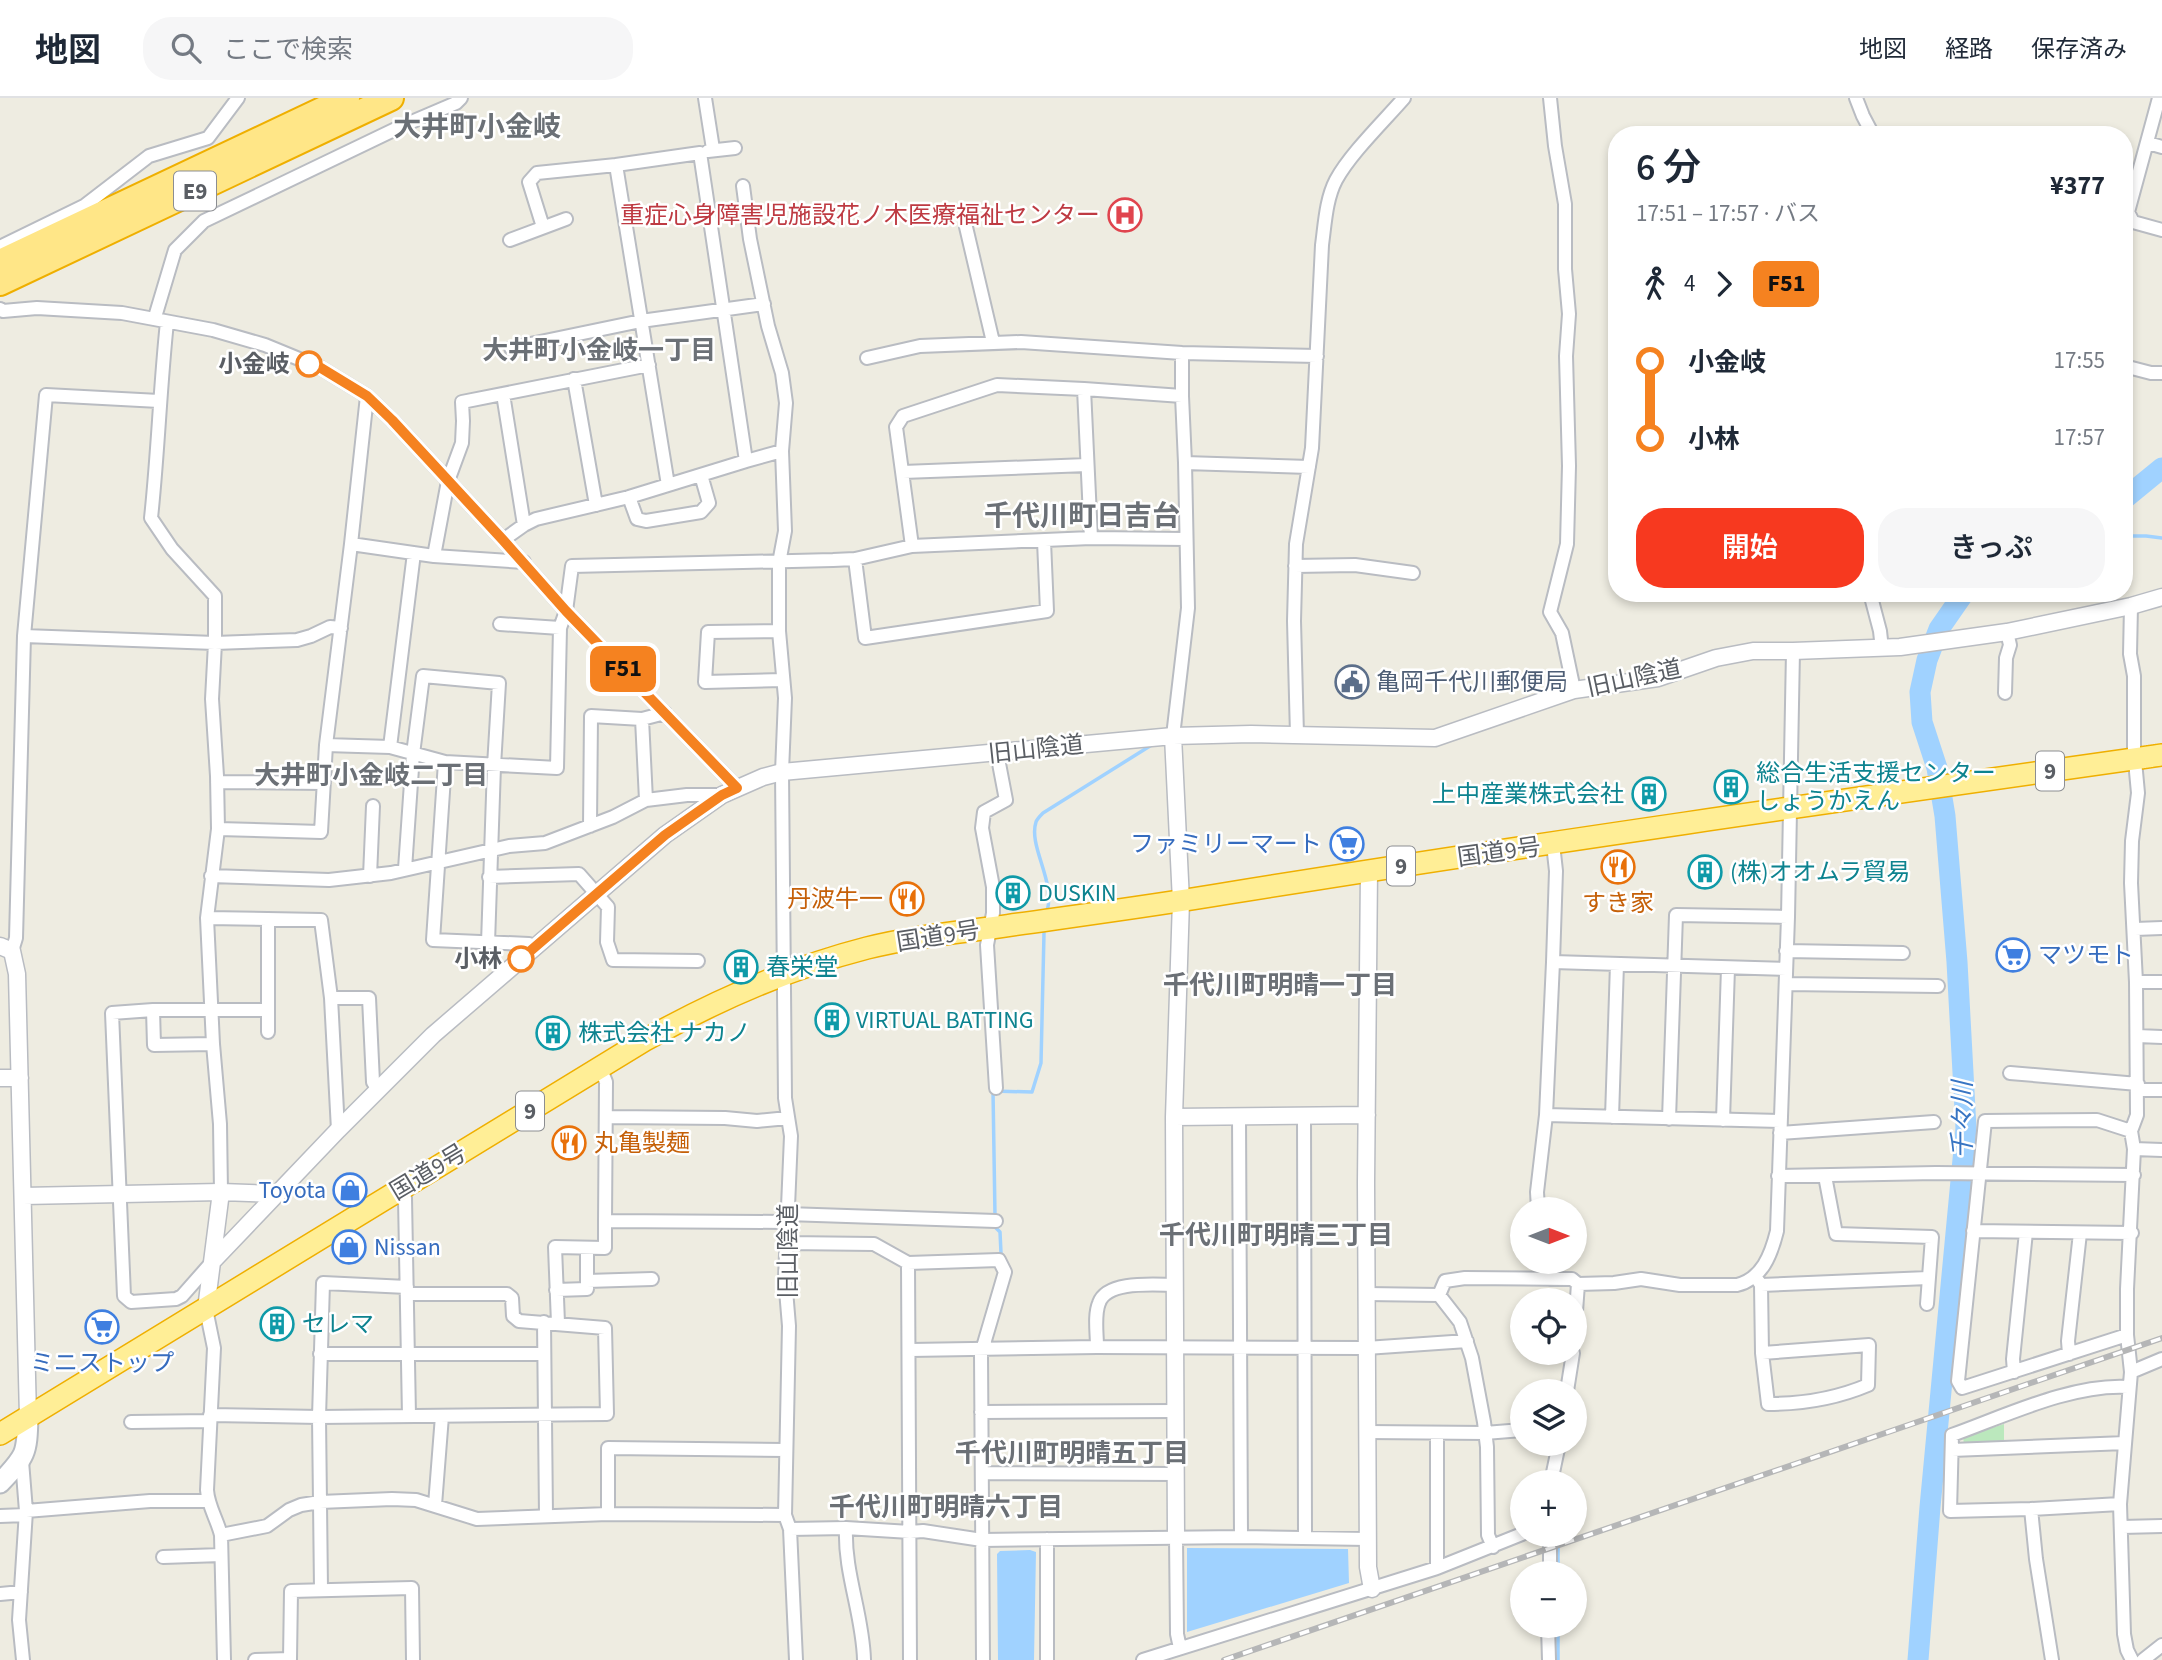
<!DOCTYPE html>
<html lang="ja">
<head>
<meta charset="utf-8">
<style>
	body { margin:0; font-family:"Source Sans 3","Noto Sans JP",sans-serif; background:#f6f6f7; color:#1f2937; height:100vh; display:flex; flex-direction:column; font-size:26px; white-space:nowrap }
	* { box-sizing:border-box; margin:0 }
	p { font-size:23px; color:#747a83 }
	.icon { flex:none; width:38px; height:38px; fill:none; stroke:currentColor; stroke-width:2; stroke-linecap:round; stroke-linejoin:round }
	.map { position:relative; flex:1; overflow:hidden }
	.side { position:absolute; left:1608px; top:28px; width:525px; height:476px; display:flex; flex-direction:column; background:#fff; border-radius:28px; box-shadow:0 4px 10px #0003 }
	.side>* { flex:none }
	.badge { padding:0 14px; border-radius:10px; font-size:24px; line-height:46px }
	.needle { width:46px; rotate:90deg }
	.controls { position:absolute; left:1510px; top:1099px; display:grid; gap:14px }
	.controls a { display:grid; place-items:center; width:77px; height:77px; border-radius:50%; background:#fff; box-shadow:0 4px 10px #0003; font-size:35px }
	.map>.badge { position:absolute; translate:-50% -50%; box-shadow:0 0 0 4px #fff }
	.legs { display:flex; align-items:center; gap:10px; height:77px; padding:0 28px; font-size:23px }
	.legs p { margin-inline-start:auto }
	.headline { display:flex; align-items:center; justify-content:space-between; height:119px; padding:0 28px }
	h1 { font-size:38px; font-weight:600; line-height:52px }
	.primary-button { display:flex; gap:14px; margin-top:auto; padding:14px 28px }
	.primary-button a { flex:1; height:80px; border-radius:28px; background:#f7391f; color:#fff; font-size:28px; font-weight:600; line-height:80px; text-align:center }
	.primary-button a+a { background:#f6f6f7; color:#1f2937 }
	ul { padding:0 28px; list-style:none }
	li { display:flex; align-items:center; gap:24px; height:77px; font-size:26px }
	li i { display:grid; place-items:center; width:10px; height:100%; margin:0 9px; background:currentColor }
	li i::after { content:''; width:18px; height:18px; margin:-9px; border:5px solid; border-radius:50%; background:#fff }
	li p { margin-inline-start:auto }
	li:first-child i { background:linear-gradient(#0000 50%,currentColor 0) }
	li:last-child i { background:linear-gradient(currentColor 50%,#0000 0) }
	header { display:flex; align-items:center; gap:42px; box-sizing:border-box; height:98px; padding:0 35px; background:#fff; border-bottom:2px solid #e0e1e3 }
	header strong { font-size:33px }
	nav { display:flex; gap:38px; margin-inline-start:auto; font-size:24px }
	.search { width:490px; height:63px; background:#f6f6f7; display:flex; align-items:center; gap:18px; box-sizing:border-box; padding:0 24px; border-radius:28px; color:#747a83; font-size:26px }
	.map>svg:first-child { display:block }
	.green { fill:#bbe8bd }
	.water { fill:#a0d2ff }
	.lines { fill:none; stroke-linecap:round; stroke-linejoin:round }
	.stream { stroke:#a0d2ff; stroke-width:3.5 }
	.river { stroke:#a0d2ff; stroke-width:21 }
	.minor-casing { stroke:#b9bcc2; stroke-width:16 }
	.tertiary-casing { stroke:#b9bcc2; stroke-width:19 }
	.secondary-casing { stroke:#b7bbc1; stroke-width:23 }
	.trunk-casing { stroke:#efaf00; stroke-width:24 }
	.motorway-casing { stroke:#efaf00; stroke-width:28 }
	.minor { stroke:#fff; stroke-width:12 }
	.tertiary { stroke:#fff; stroke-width:16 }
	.secondary { stroke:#fff; stroke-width:19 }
	.trunk { stroke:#ffee96; stroke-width:21 }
	.motorway { stroke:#ffe687; stroke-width:24 }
	.rail-casing { stroke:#b5b6b7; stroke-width:6 }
	.rail { stroke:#fff; stroke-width:3.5; stroke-dasharray:10; stroke-linecap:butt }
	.line-1-casing { stroke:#fff; stroke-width:16 }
	.line-1 { stroke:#f58220; stroke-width:10 }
	.stop-1-dot { fill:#fff; stroke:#f58220; stroke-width:3.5 }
	.labels { text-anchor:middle; stroke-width:5; stroke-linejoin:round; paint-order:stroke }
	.shield { fill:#fff; stroke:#8c8e92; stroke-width:2 }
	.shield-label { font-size:23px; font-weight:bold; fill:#5a5e64 }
	.health-label { font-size:24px; fill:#be3a42; stroke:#fff; text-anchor:end }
	.stop-label { font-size:24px; font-weight:bold; fill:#5a5e64; stroke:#fff; text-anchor:end }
	.street-label { font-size:24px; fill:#5a5e64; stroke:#fff }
	.service-label { font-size:24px; fill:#4e5e75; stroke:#fff; text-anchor:start }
	.culture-label { font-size:24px; fill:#0d838f; stroke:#fff; text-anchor:start }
	.shop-label { font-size:24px; fill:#366cbe; stroke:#fff; text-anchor:end }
	.food-label { font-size:24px; fill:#c56008; stroke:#fff; text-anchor:end }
	.neighbourhood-label { font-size:26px; font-weight:bold; fill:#6b7076; stroke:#fff }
	.water-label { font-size:26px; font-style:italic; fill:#3775c3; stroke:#fff }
	.quarter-label { font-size:28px; font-weight:bold; fill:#6b7076; stroke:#fff }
</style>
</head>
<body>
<header>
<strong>地図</strong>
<div class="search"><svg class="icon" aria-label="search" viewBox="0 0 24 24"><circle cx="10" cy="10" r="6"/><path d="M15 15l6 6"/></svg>ここで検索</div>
<nav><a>地図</a><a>経路</a><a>保存済み</a></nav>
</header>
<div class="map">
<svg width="2162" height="1562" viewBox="0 0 2162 1562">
	<rect width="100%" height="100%" fill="#eeece1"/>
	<path class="green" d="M2004 1326V1345L1964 1346 1963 1339Z"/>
	<path class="water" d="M1187 1450 1348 1451 1349 1485 1187 1534Z
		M1030 1452 1036 1454 1034 1562H998L997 1456 1000 1453Z"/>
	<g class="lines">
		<path class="stream" d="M2124 438H2146L2162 440
			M1047 813C1056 784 1028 748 1036 724 1037 721 1040 718 1043 715L1150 648
			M995 1118 993 993 1032 994 1041 965 1044 835
			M996 1130 1000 1134 1001 1155
			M1558 1475V1437
			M1558 1528V1562"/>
		<path class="river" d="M2124 401 2162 370
			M1918 1562 1930 1409 1966 1030 1957 864 1945 718 1937 670 1922 624 1920 594 1927 562 1939 531 1964 495"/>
		<defs>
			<path id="minor" d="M705 0 713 51
				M1550 0 1555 48 1565 106V171L1569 216 1566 258 1569 368 1567 446 1550 514 1562 535 1574 592
				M1856 0 1863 18 1873 37
				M2159 0 2128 114 2133 124 2162 132
				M2148 45 2162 49
				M708 53 735 50
				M743 88 750 141 768 228 782 275 786 305 782 353 785 433 779 465V533L785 600 782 674 785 1000 791 1038 785 1180 789 1228 785 1417 790 1431 796 1562
				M543 129 529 84 537 75 616 67
				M966 129 993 244
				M510 142 566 121
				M0 149 84 108 149 58 208 40 238 0
				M0 211 3 213 37 210 122 215 213 232 265 247 321 270 367 298 392 322 503 442 566 513 737 690
				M155 219 175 152 204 123 402 28 456 5 461 0
				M167 224C160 290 158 355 151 420L172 451 215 498V545L212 601 217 678 218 731 207 820 213 946 220 1026 221 1094
				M511 250 641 223 764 206
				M867 260 920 248 1021 244 1182 255 1317 258
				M2124 268 2151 275H2162
				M574 281 596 407
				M1084 291 1091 440
				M503 296 524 427
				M367 298 351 446 326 647 390 649 445 664 557 670 560 530 566 513 572 468 833 462 855 461 912 448 1091 440 1186 441
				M746 363 782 353
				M1185 365 1309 369
				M903 374 1087 367
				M629 399 637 421 646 423 701 414 709 405 701 377
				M503 442 524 427 536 421 629 399 746 363 700 55 616 67 668 387
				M351 446 434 458 448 383 462 345 463 323 462 304 649 267
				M912 448 896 329 903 318 997 287 1084 291 1182 298
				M434 458 524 464
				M855 461 865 540 1047 513 1044 443
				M1295 468 1355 467 1413 475
				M1870 495 1880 533 1882 551
				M2131 508 2130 556 2134 578V652L2138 695 2132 743 2131 785 2136 884 2137 1017 2131 1033 2134 1051 2127 1191V1237L2131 1274 2120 1406 2124 1536 2127 1552 2132 1562
				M500 526 560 530
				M779 533 708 534 705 584 783 582
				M24 538 215 545 297 542 311 538 330 529 341 530
				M2005 595 2006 560 2010 547 2007 534
				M1297 637 1294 523 1296 446 1312 350 1322 147C1325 125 1326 101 1336 82 1350 56 1384 23 1404 0
				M1173 638 1188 510 1185 365 1182 298V255
				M390 649 414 455
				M445 664 433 842 529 846 534 850
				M217 684 324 685
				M646 702 687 697H722
				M590 728 591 618 642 621
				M218 731 321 734 326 647
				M405 771 413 656 423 578 499 585 494 668 488 845
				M211 778 329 782 391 775 509 748 545 745 613 719 646 702 642 621 665 615
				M370 778 373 708
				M489 779 579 776 608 809 607 844 613 862 698 863
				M207 820 321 822 331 900 338 1032
				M268 821V934
				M2135 831 2162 830
				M12 853 16 840 24 538 46 297 159 303
				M1786 853 1903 855
				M1553 864 1786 871
				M2136 884H2162
				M1786 886 1938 888
				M331 900H369L373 984 378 992
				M153 912 154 947 213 946
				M2137 938 2162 939
				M600 969 606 984 605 1123 786 1124
				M2010 975 2138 986
				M996 990 987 847 993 815V789L982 730 984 714 1006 702 997 655
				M2138 992H2162
				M1546 1017 1780 1023
				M1239 1018 1241 1439
				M1304 1018 1305 1439
				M607 1019 725 1020 757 1023 788 1020
				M1612 1019 1617 866
				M1669 1021 1676 817 1788 819
				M1723 1022 1728 870
				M1780 1035 1934 1024
				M2134 1051 2162 1052
				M1778 1078 1936 1075 2134 1077
				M1825 1078 1836 1136 1932 1139 1927 1206
				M401 1091 405 1100 409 1318
				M1538 1111 1537 1094 1546 1017 1553 864 1556 773 1553 746
				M787 1116 996 1123
				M1973 1133 2132 1135
				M786 1145 874 1146 908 1165 999 1162 1005 1174 981 1256 983 1562
				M212 1164 182 1198 176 1201 131 1204 124 1198 112 915 153 912H268
				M1546 1164 1550 1181
				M908 1165 910 1562
				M1755 1178 1761 1187 1762 1255 1768 1306C1804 1306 1835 1301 1868 1287L1869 1247 1762 1255
				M587 1183 652 1181
				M1761 1187 1928 1180
				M556 1192 587 1191V1150
				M1366 1196 1439 1197 1460 1224 1472 1260 1484 1324 1487 1349 1488 1437 1493 1449
				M1439 1197 1445 1183 1465 1180 1572 1181 1578 1186 1614 1185 1641 1181 1680 1187H1737C1762 1181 1771 1157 1777 1133L1788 819 1793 553
				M206 1211 214 1250 207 1392C208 1408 217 1421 221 1437L224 1562
				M544 1224 546 1418
				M558 1225 555 1149 605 1150V1123
				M1575 1227 1578 1186
				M2127 1237 1962 1290 1958 1283 1985 1023 2097 1022 2131 1033
				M1097 1249C1097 1235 1094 1217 1099 1205 1107 1182 1155 1187 1175 1187
				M910 1252 1097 1249 1366 1250 1467 1243
				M320 1256H544
				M2069 1256 2068 1243 2080 1135
				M2014 1274 2013 1261 2026 1134
				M2131 1274 2162 1261
				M1567 1293 1573 1255
				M981 1314 1176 1313
				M210 1317 319 1319 607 1316 605 1230 519 1223 513 1218 512 1200 507 1196H407
				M131 1324 210 1323
				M1367 1334 1485 1335 1522 1332
				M1437 1335V1470
				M1952 1352 2125 1345
				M22 1363 26 1413 19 1522 23 1562
				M982 1375 1176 1376
				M1551 1384 1559 1346
				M2120 1406 2031 1411 1950 1413 1952 1337C2005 1318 2073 1285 2129 1289
				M435 1407 442 1318
				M2031 1411 2036 1461 2052 1562
				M26 1413 150 1403H208
				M608 1416V1350L785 1352
				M0 1418 26 1417
				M2122 1429 2162 1428
				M846 1430C844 1475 863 1517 864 1562
				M790 1431 846 1430 910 1434 923 1433 982 1442 1241 1439 1368 1441
				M221 1437 267 1428 289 1412 301 1407 320 1404 392 1401 416 1402 477 1421 608 1416 785 1417
				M1176 1440 1177 1536 1180 1550
				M1047 1441V1562
				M163 1459 221 1457
				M1550 1475V1437
				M321 1491 319 1319 323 1185 407 1189
				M0 1496 21 1494
				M1548 1528 1549 1562
				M255 1562 290 1561 291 1493 412 1490 413 1562
				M1143 1562 1437 1470 1522 1436
				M2143 1562 2162 1547"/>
			<path id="tertiary" d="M1173 638 1181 803 1174 1019 1176 1440
				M1369 772 1366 1085 1368 1469 1372 1491
				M0 848 12 853 17 876 28 1319
				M0 980H20
				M1174 1019 1367 1017
				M23 1098 221 1094 278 1096
				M212 1164 338 1032 433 937 665 737 722 697 763 679 782 674 1173 638 1251 636 1435 640 1574 592 1658 580 1716 560 1753 553H1793L1900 549 2007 534 2131 508 2162 499
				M206 1211 221 1094"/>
			<path id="secondary" d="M0 1385C26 1358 27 1356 28 1319"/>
			<path id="trunk" d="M0 1336 645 942C715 903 789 870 867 850 910 839 954 835 998 829 1075 818 1152 808 1229 795 1539 745 1851 701 2162 657"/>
			<path id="motorway" d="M0 164 347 0
				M0 185 391 0"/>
		</defs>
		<use href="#minor" class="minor-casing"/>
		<use href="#tertiary" class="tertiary-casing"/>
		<use href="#secondary" class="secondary-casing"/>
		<use href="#trunk" class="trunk-casing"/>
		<use href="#motorway" class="motorway-casing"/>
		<use href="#minor" class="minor"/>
		<use href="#tertiary" class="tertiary"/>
		<use href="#secondary" class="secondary"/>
		<use href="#trunk" class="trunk"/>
		<use href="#motorway" class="motorway"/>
		<defs>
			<path id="rail" d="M1224 1562 2162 1240"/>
		</defs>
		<use href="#rail" class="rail-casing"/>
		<use href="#rail" class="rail"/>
	</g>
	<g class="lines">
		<defs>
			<path id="line-1" d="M309 266 321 270 367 298 392 322 503 442 566 513 737 690 722 697 665 737 521 861"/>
		</defs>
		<use href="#line-1" class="line-1-casing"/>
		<use href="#line-1" class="line-1"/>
	</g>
	<defs>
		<symbol id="hospital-ring" viewBox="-11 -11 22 22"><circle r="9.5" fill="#fff" stroke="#e0444e" stroke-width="1.5"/><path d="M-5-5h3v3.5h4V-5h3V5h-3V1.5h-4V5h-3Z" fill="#e0444e"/></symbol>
		<symbol id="civic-ring" viewBox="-11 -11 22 22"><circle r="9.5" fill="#fff" stroke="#5c6f8a" stroke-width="1.5"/><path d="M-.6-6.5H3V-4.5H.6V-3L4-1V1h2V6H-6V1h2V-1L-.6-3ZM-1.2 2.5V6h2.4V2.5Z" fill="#5c6f8a"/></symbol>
		<symbol id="building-ring" viewBox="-11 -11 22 22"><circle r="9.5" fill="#fff" stroke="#0f9aa8" stroke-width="1.5"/><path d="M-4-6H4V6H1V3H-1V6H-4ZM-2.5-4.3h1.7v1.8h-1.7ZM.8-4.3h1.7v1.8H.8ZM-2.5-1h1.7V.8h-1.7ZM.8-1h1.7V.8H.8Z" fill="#0f9aa8"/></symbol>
		<symbol id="supermarket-ring" viewBox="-11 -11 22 22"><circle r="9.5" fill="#fff" stroke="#3f7fe0" stroke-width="1.5"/><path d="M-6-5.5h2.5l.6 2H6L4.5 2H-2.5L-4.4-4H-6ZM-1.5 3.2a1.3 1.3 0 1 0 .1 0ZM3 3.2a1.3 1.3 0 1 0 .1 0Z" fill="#3f7fe0"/></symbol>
		<symbol id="restaurant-ring" viewBox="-11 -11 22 22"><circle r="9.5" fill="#fff" stroke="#e8710a" stroke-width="1.5"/><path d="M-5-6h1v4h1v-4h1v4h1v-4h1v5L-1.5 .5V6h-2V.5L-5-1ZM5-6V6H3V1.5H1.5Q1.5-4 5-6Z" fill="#e8710a"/></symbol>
		<symbol id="shop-ring" viewBox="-11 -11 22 22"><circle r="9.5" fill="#fff" stroke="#3f7fe0" stroke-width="1.5"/><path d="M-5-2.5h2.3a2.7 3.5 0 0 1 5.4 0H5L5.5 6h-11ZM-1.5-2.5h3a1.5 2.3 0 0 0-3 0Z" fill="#3f7fe0"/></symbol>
	</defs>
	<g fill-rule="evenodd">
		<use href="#hospital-ring" x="1106" y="98" width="38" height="38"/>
		<use href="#civic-ring" x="1333" y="565" width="38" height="38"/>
		<use href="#building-ring" x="1712" y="670" width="38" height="38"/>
		<use href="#building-ring" x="1630" y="677" width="38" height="38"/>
		<use href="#supermarket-ring" x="1328" y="727" width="38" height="38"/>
		<use href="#restaurant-ring" x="1599" y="750" width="38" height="38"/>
		<use href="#building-ring" x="1686" y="755" width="38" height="38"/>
		<use href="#building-ring" x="994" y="776" width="38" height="38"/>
		<use href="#restaurant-ring" x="888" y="782" width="38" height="38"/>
		<use href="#supermarket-ring" x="1994" y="838" width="38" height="38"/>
		<use href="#building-ring" x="722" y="850" width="38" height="38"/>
		<use href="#building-ring" x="813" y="903" width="38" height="38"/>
		<use href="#building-ring" x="534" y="916" width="38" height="38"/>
		<use href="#restaurant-ring" x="550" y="1026" width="38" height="38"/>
		<use href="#shop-ring" x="331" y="1073" width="38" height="38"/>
		<use href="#shop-ring" x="330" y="1130" width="38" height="38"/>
		<use href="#building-ring" x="258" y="1207" width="38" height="38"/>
		<use href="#supermarket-ring" x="83" y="1210" width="38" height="38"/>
	</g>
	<g class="stop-1-dot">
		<circle cx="309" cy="266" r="12"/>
		<circle cx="521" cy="861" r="12"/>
	</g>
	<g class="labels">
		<g class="shield">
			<rect x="174" y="73.5" width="42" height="39" rx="5"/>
			<rect x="2036" y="653.5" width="28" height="39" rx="5"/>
			<rect x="1387" y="748.5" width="28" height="39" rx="5"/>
			<rect x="516" y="993.5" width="28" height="39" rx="5"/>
		</g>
		<g class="shield-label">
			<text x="195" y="101">E9</text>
			<text x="2050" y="681">9</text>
			<text x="1401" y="776">9</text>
			<text x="530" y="1021">9</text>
		</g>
		<g class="health-label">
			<text x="1100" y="125">重症心身障害児施設花ノ木医療福祉センター</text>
		</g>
		<g class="stop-label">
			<text x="290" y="274">小金岐</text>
			<text x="502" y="869">小林</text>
		</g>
		<g class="street-label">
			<text transform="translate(1634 580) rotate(-12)" y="8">旧山陰道</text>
			<text transform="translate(1036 651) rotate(-6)" y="8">旧山陰道</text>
			<text transform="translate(1499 754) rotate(-8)" y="8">国道9号</text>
			<text transform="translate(938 838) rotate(-9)" y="8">国道9号</text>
			<text transform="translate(428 1074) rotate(-31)" y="8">国道9号</text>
			<text transform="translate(788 1153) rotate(-90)" y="8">旧山陰道</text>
		</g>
		<g class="service-label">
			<text x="1376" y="592">亀岡千代川郵便局</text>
		</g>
		<g class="culture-label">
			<text x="1756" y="683">総合生活支援センター<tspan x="1756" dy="28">しょうかえん</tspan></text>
			<text x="1624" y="704" text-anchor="end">上中産業株式会社</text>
			<text x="1730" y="782">(株)オオムラ貿易</text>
			<text x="1038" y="803">DUSKIN</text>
			<text x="766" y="877">春栄堂</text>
			<text x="856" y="930">VIRTUAL BATTING</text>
			<text x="578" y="943">株式会社 ナカノ</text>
			<text x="302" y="1234">セレマ</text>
		</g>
		<g class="shop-label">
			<text x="1322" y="754">ファミリーマート</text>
			<text x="2038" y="865" text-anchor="start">マツモト</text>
			<text x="326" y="1100">Toyota</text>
			<text x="374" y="1157" text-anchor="start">Nissan</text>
			<text x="102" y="1273" text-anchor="middle">ミニストップ</text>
		</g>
		<g class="food-label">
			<text x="883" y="809">丹波牛一</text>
			<text x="1618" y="813" text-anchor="middle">すき家</text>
			<text x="594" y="1053" text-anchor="start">丸亀製麺</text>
		</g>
		<g class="neighbourhood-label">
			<text x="599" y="261">大井町小金岐一丁目</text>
			<text x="371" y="686">大井町小金岐二丁目</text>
			<text x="1280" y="896">千代川町明晴一丁目</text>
			<text x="1276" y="1146">千代川町明晴三丁目</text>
			<text x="1072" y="1364">千代川町明晴五丁目</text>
			<text x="946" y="1418">千代川町明晴六丁目</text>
		</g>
		<g class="water-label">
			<text transform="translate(1962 1022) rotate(-90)" y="9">千々川</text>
		</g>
		<g class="quarter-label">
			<text x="477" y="38">大井町小金岐</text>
			<text x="1082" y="427">千代川町日吉台</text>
		</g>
	</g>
</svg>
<div class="controls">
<a><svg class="needle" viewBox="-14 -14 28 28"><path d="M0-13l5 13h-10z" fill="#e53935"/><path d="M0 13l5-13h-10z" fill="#747a83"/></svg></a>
<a><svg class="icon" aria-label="locate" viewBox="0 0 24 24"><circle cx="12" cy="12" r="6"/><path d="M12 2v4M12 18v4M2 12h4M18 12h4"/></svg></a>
<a><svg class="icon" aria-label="layers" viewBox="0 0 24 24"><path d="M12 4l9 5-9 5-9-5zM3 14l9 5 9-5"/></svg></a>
<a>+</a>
<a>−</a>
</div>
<b class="badge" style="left:623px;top:571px;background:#f58220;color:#111">F51</b>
<section class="side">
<div class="headline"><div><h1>6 分</h1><p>17:51 – 17:57 · バス</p></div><b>¥377</b></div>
<div class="legs"><svg class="icon" aria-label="walk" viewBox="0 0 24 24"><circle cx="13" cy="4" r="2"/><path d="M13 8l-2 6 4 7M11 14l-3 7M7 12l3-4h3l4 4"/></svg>4<svg class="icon" aria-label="forward" viewBox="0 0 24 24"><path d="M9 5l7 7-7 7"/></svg><b class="badge" style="background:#f58220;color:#111">F51</b></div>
<ul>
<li><i style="color:#f58220"></i><b>小金岐</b><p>17:55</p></li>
<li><i style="color:#f58220"></i><b>小林</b><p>17:57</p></li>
</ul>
<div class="primary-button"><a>開始</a><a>きっぷ</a></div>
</section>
</div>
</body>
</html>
